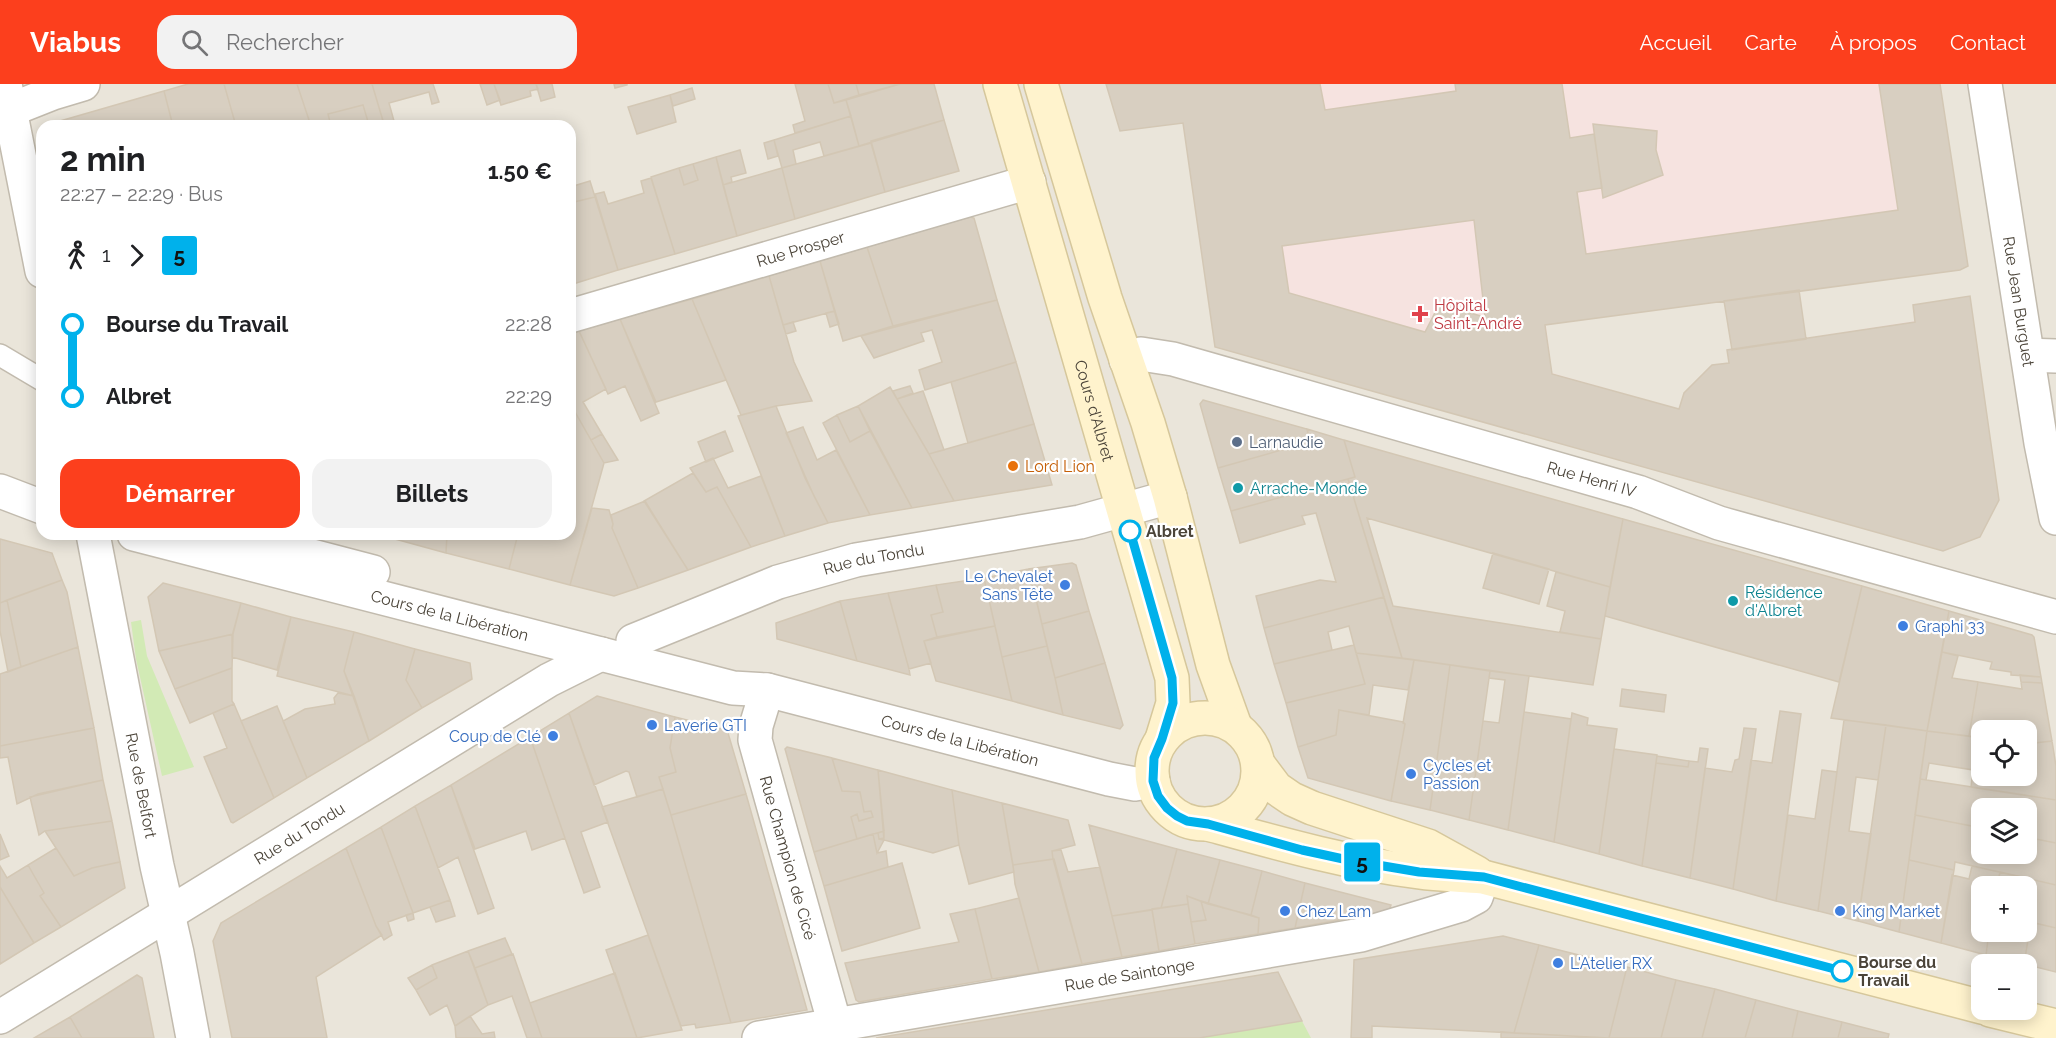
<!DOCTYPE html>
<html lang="fr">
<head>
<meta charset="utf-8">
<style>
	body { margin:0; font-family:Raleway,sans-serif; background:#f2f2f2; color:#202124; height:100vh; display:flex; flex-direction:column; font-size:22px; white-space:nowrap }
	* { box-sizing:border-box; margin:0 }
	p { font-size:20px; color:#757577 }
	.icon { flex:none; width:33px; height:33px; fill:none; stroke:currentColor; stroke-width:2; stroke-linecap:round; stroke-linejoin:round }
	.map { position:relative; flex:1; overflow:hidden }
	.side { position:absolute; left:36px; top:36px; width:540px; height:420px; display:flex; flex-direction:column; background:#fff; border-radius:18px; box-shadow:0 3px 15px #0003 }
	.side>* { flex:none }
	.badge { padding:0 12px; border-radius:4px; font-size:21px; line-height:39px }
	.buttons { position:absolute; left:1971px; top:636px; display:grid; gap:12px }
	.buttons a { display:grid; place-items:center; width:66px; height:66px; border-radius:12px; background:#fff; box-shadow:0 3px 15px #0003; font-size:30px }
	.map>.badge { position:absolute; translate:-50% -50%; box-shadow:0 0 0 3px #fff }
	.legs { display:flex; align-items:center; gap:9px; height:66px; padding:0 24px; font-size:20px }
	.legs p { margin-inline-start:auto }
	.summary { display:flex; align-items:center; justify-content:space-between; height:102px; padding:0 24px }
	h1 { font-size:33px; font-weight:700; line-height:45px }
	.button { display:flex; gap:12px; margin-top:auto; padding:12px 24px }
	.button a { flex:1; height:69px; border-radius:18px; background:#fc3f1d; color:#fff; font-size:24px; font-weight:700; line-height:69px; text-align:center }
	.button a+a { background:#f2f2f2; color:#202124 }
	ul { padding:0 24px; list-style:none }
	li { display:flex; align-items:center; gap:21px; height:72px; font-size:22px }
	li i { display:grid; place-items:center; width:9px; height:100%; margin:0 8px; background:currentColor }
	li i::after { content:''; width:15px; height:15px; margin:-8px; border:4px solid; border-radius:50%; background:#fff }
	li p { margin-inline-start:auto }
	li:first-child i { background:linear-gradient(#0000 50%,currentColor 0) }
	li:last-child i { background:linear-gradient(currentColor 50%,#0000 0) }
	header { display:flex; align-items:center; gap:36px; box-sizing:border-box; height:84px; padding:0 30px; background:#fc3f1d; color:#fff }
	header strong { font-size:28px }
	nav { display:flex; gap:33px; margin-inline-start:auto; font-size:21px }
	.search { width:420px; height:54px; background:#f2f2f2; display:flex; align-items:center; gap:15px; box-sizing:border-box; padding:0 21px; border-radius:18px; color:#757577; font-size:22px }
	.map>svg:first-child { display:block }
	.residential { fill:#eae5da; fill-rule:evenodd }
	.medical { fill:#f6e3e0 }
	.green { fill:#d2eab5 }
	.building { fill:#d8cfc1; stroke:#d3c7b4; stroke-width:1.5; fill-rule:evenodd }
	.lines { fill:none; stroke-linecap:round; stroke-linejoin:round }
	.service-casing { stroke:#c2bbae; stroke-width:24 }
	.minor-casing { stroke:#c2bbae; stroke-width:36 }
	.tertiary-casing { stroke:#c2bbae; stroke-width:36 }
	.secondary-casing { stroke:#d6c79b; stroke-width:36 }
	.service { stroke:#fff; stroke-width:21 }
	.minor { stroke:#fff; stroke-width:33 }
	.tertiary { stroke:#fff; stroke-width:33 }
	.secondary { stroke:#fff3cd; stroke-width:33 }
	.line-1-casing { stroke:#fff; stroke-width:14 }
	.line-1 { stroke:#00b1eb; stroke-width:9 }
	.health-dot { fill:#e0444e; stroke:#fff; stroke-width:2 }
	.service-dot { fill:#5c6f8a; stroke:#fff; stroke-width:2 }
	.food-dot { fill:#e8710a; stroke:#fff; stroke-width:2 }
	.culture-dot { fill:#0f9aa8; stroke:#fff; stroke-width:2 }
	.stop-1-dot { fill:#fff; stroke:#00b1eb; stroke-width:3 }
	.shop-dot { fill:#3f7fe0; stroke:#fff; stroke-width:2 }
	.labels { text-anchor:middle; stroke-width:4.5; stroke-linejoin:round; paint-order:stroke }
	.street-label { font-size:16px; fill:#4b4439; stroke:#fff }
	.health-label { font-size:16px; fill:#be3a42; stroke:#fff; text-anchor:start }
	.service-label { font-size:16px; fill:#4e5e75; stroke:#fff; text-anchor:start }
	.food-label { font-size:16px; fill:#c56008; stroke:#fff; text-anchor:start }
	.culture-label { font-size:16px; fill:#0d838f; stroke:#fff; text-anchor:start }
	.stop-label { font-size:16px; font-weight:bold; fill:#4b4439; stroke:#fff; text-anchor:start }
	.shop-label { font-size:16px; fill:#366cbe; stroke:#fff; text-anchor:start }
</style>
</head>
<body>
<header>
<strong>Viabus</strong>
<div class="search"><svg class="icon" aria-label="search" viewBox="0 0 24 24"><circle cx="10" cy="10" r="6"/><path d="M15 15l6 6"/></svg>Rechercher</div>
<nav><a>Accueil</a><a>Carte</a><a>À propos</a><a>Contact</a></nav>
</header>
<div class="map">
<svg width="2056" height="954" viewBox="0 0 2056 954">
	<rect width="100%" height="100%" fill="#f6f3ec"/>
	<path class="residential" d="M0 0H2056V954H0ZM42 42H570V450H42ZM1982 646H2026V692H1982ZM1982 724H2026V770H1982ZM1982 802H2026V848H1982ZM1982 880H2026V926H1982Z"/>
	<path class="medical" d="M1106 0H1940L1968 182 1960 186 1546 241 1552 289 1679 325 1684 309 1712 281 1729 279 1727 266 1915 237 1999 416 1980 453 1943 467 1215 263 1183 39 1120 47Z"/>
	<path class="green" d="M141 536 147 572 194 683 162 692 136 575 131 538Z
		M1302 937 1311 954H1199Z"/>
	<path class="building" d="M188 0H224L236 42H173L164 7Z
		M224 0H297L311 42H236Z
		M297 0H372L383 37 369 41 363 21 328 30 331 42H311Z
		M372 0H433L439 18 432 20 429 8 389 19 394 37 384 40Z
		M480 0H494L500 16 487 21Z
		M494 0H536L538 5 530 7 531 12 501 21Z
		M536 0H552L555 13 541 17Z
		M614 0H627V1L615 4Z
		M795 0H828L834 19 846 16 851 32 795 49 793 41 805 37Z
		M828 0H856L859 11 834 19Z
		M856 0H900L859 11Z
		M900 0H934L944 36 859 62 846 16Z
		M1106 0H1320L1325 26 1456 7 1455 0H1562L1570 54 1594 50 1602 104 1577 108 1586 170 1898 126 1879 0H1940L1968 182 1960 186 1545 241 1552 290 1679 325 1684 309 1712 281 1729 279 1727 266 1915 238 1913 221 1970 212 1999 416 1980 453 1943 467 1215 263 1183 39 1120 47ZM1474 136 1485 233 1439 221 1425 248 1289 209 1282 162Z
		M692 4 695 15 673 22 670 11Z
		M164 7 173 42H54L53 39Z
		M670 11 676 38 637 50 628 23Z
		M363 21 369 41 331 42 328 30Z
		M851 32 859 62 824 72 820 58 793 66 796 80 782 84 774 56Z
		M944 36 959 87 885 108 871 57Z
		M506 37 508 42H491Z
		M1593 40 1657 47 1656 66 1663 91 1603 114Z
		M774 56 778 72 768 75 764 59Z
		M871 59 885 108 795 135 782 84Z
		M740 66 746 89 731 93 732 98 723 101 716 73Z
		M716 73 737 152 675 170 651 93 679 84 684 101 698 96 693 80Z
		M693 80 698 96 684 101 679 84Z
		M782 84 795 135 737 152 723 101Z
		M651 94 675 170 618 186 595 110 604 108 608 120 644 109 641 97Z
		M590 97 595 113 570 119V103Z
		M595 113 618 186 570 201V119Z
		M970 133 974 134 997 216 893 242 867 163Z
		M867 163 893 242 843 257 820 177Z
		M820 177 835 227 783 241 769 192Z
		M769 192 794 278 812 317 776 322 741 331 692 215Z
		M1799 206 1806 255 1732 266 1724 217Z
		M692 215 726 296 656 318 620 235Z
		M997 216 1016 278 925 306 919 286 942 278 932 246 921 249 924 257 874 274 861 252Z
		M835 227 839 240 830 243 826 229Z
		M620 235 659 329 641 337 625 302 608 310 579 247Z
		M793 238 796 247 786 250 783 241Z
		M579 247 606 305 583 318 602 350 591 356 570 319V250Z
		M1016 278 1034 340 968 359 951 298Z
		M910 302 913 309 897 315 893 307Z
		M890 303 929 370 954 417 912 424 858 322Z
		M923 307 944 366 929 370 897 315Z
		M1203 316 1307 345 1310 358 1218 384 1200 320Z
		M776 322 805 394 828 439 785 452 738 332Z
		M858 322 870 347 850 358 837 331Z
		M575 328 604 379 570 501 509 485 518 450H570V330Z
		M837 331 850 358 870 347 912 424 870 431 823 339Z
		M1034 340 1052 401 954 417 929 370Z
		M803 343 817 376 836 366 870 431 828 439 814 412 786 349Z
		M1307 345 1344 356 1355 393 1231 427 1218 384 1310 358Z
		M725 347 733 367 706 378 698 358Z
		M602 350 618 376 604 379 591 356Z
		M1344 356 1623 435 1610 503 1367 434 1393 522 1601 555 1593 601 1402 574 1348 395 1355 393Z
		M713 374 728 404 761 392 785 452 751 463 717 403 706 408 690 384Z
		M693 389 706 408 717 403 751 463 688 486 644 417Z
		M1348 395 1384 513 1264 544 1256 512 1320 496 1336 498 1316 429 1302 432 1305 440 1240 459 1231 427Z
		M645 417 688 486 638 504 612 444 613 440 611 431Z
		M592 424 609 426 613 440 612 444 638 504 614 512 570 501Z
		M1623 435 1862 502 1839 598 1605 532Z
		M385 450H447L446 469 384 452Z
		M447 450H518L509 485 446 469Z
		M0 455 52 469 62 496 0 519Z
		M1493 469 1549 485 1539 520 1483 504Z
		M1072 479 1076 481 1089 527 1042 540 1029 485Z
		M1029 485 1047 562 1002 573 984 494Z
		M1556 488 1610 503 1601 555 1560 548 1565 527 1547 522Z
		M984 494 995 542 937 553 931 531 943 528 936 501Z
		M62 496 67 508 78 563 21 583 7 516Z
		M163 499 241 519 233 550 159 567 148 513Z
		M936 501 943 528 931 531 937 553 924 557 931 579 909 585 888 509Z
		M1862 502 1949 527 1927 647 1831 634Z
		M888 509 909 585 910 591 857 577 840 517Z
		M1384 513 1402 574 1356 569 1349 542 1328 548 1332 566 1274 580 1264 544Z
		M7 516 21 583 8 588 0 547V519Z
		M840 517 857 577 777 555 776 539Z
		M241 519 291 533 277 586 232 573V552Z
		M1089 527 1105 579 1055 594 1042 540Z
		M1949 527 2032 551 2034 553 2041 593 2011 591V588L1990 585 1992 578 1942 568Z
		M291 533 354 548 344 587 354 612 277 592Z
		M995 542 1012 617 936 597 924 557Z
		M354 548 415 565 406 596 422 624 369 657 344 587Z
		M233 550 232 584 175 605 159 567Z
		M1354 561 1365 600 1286 619 1274 580Z
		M1047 562 1055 594 1063 631 1012 617 1002 573Z
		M78 563 94 644 0 662V590Z
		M415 565 470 579 472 595 422 624 406 596Z
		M1942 568 1958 572 1952 594 1978 598 1969 652 1927 647Z
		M1356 569 1414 576 1408 606 1373 601 1369 631 1339 626 1336 651 1298 663 1286 619 1365 600Z
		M1414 576 1450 581 1430 726 1391 717 1405 640 1403 639Z
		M1105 579 1123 641 1120 645 1063 631 1055 594Z
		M1450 581 1490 587 1469 736 1430 726Z
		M232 584V617L234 620 190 639 175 605Z
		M1490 587 1529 592 1508 746 1469 736 1483 637 1499 639 1505 596 1489 594Z
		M2020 591 2041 593 2042 599 2021 598Z
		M1978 598 2022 605 2021 598 2042 599 2052 657 2026 660V646H1982V654L1969 652Z
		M1622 605 1666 611 1664 628 1620 622Z
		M338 609 354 612 369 657 307 694 283 637 305 625 335 620 334 614Z
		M597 612 675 633 670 664 676 688 659 693 663 705 637 713 629 688 626 687 594 701 569 629Z
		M234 620 274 714 233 739 231 738 204 673 227 664 213 629Z
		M277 622 307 694 274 714 241 637Z
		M1339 626 1403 638 1405 640 1391 717 1308 694 1298 663 1336 651Z
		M1780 627 1801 630 1776 817 1733 805 1751 676 1772 679Z
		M1524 628 1571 635 1554 758 1508 746Z
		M569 629 608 738 581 748 600 803 584 809 530 653Z
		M1572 629 1588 634 1587 641 1617 645 1599 770 1554 758Z
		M675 633 722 645 728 649 746 710 671 731 659 693 676 688 670 664Z
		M1844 636 1886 641 1878 696 1856 693 1849 747 1871 750 1858 837 1818 827Z
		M1886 641 1927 647 1899 848 1858 837Z
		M94 644 103 696 38 710 17 720 8 673 0 674V662Z
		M1744 644 1756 645 1733 805 1690 794 1705 684 1732 688 1735 676 1739 675Z
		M1927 647 1982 654V692H2026V660L2052 657 2056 682V716L1971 703 1973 686 1929 679 1926 696 1920 695Z
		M530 653 565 754 532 766 526 747 475 765 451 701Z
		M787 663 832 674 842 707 860 708 864 728 871 727 873 733 859 737 857 730 851 733 857 755 814 768 785 665Z
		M1700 664 1708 665 1690 794 1642 782 1656 679 1688 683 1689 677 1698 678Z
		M1614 665 1657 671 1642 782 1599 770Z
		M1657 672 1689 677 1688 683 1656 679Z
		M832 674 878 686 884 747 857 755 851 733 857 730 859 737 873 733 871 727 864 728 860 708 842 707Z
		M878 686 952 706 959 761 933 769 884 756Z
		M1822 686 1837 688 1818 827 1776 817 1788 731 1815 735Z
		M1920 695 2056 716V759L2026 753V724H1982V744L1915 731Z
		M103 696 112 737 45 747 39 751 30 713Z
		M451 701 494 824 478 830 458 773 438 784 415 722Z
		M663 705 671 731 731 939 696 944 695 940 681 942 602 723Z
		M952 706 1002 719 1014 788 969 800 959 761Z
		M746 710 807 926 731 939 671 731Z
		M1002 719 1068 736 1075 761 1052 767 1053 775 1013 781Z
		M415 722 450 816 413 829 381 743Z
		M1915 731 1982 744V770H2026V753L2056 759V801L1955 778 1954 786 1909 776Z
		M112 737 120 778 92 784 74 792 45 747Z
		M1089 741 1177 765 1161 824 1112 832Z
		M381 743 413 829 388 838 392 851 384 856 376 842 346 764Z
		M884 747V754L879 755 878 749Z
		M878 749 879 755 884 756 877 769 873 750Z
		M0 750 9 772 0 776Z
		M873 750 877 769 886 767 888 783 824 802 814 768Z
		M56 764 74 792 92 784 120 778 125 804 61 843 40 812 44 809 28 781Z
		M346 764 376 842 382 851 316 893 327 954H232L213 857 221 839Z
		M1177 765 1220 776 1208 820 1187 812 1188 820 1161 824Z
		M1061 766 1068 788 1100 783 1122 873 1082 880 1053 775 1052 767Z
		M1054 775 1082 880 1039 888 1015 800 1013 781Z
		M1220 776 1262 787 1251 831 1208 820Z
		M1909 776 1954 786 1941 859 1899 848Z
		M902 779 920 844 842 867 824 802Z
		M28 781 44 809 40 812 61 843 34 859 0 803V782L7 794Z
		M1972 782 2000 788 1997 802H1982V848H1989L1986 871 1941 859 1952 791 1969 795Z
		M1262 787 1305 799 1295 844 1258 850 1259 834 1251 831Z
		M2000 788 2056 801V844L2026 837V802H1997Z
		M1305 799 1391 821 1389 827 1295 844Z
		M0 803 34 859 0 880Z
		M1187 812 1201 817 1206 836 1191 838Z
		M1019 814 1039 888 992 895 975 825Z
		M450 816 455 832 436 838 430 823Z
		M1201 817 1259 834 1258 850 1195 860 1191 838 1206 836Z
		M1188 820 1195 860 1159 867 1152 825Z
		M975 825 992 895 859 918 856 916 845 879 959 858 950 830Z
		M1152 826 1159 867 1122 873 1112 832Z
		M413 829 414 835 408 837 406 831Z
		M2026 837 2031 838 2024 880 1986 871 1989 848H2026Z
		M2031 838 2056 844V888L2024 880Z
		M648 851 682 946 637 954 606 866Z
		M1503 852 1539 861 1514 949 1372 942V954H1351L1354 876Z
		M505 854 512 870 475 884 468 867Z
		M1539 861 1627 883 1609 954 1514 949Z
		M468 867 488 921 455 942 447 921 430 931 416 906 437 894 432 881Z
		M513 870 530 919 542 954H527L512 912 488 921 475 884Z
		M432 881 437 894 416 906 408 894Z
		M1627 883 1676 896 1661 954H1609Z
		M1278 888 1302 937 1199 954H876Z
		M615 889 637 954H542L530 919Z
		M137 891 142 894 154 954H82L70 933Z
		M1676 896 1715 905 1702 954H1661Z
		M1715 905 1756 916 1745 954H1702Z
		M1756 916 1798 927 1792 954H1745Z
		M1798 927 1842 938 1838 954H1792Z
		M470 932 482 950 494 948 495 954H456L455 942Z
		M70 933 82 954H34Z
		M1842 938 1889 950 1888 954H1838Z
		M1501 948 1588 953 1600 954H1501Z"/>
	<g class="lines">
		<defs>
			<path id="service" d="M0 271 42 296"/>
			<g id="minor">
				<path id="s1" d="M1985 0 2041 359 2056 434"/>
				<path d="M0 30 53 9 83 0"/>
				<path id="s2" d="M570 232 1029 98"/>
				<path d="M2028 271 2056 272"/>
				<path id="s3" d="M1126 276 1141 270 1173 275 1638 408 1719 439 2056 533"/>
				<path id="s4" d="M633 557 778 498 856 476 1080 438 1170 413"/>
				<path id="s5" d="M767 606 756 642 755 656 835 941"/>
				<path id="s6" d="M759 954 1361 851 1461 821 1476 813 1483 793"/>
			</g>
			<g id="tertiary">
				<path d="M5 0 42 187"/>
				<path d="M0 407 42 423"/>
				<path id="s7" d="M93 450 157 782 177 869 193 954"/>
				<path id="s8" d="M134 450 733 604 767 606 1109 695 1135 700 1153 697"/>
				<path d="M228 450 373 488"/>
				<path id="s9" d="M0 933 549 596 601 570"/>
			</g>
			<g id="secondary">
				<path id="s10" d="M1000 0 1172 594 1173 619 1162 655"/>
				<path d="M1041 0 1105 214 1148 339 1170 413 1213 581 1235 642"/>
				<circle cx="1205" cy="687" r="53"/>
				<path d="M1258 680 1276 704 1292 715 1312 724 1428 762 1477 789"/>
				<path d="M1208 740C1277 759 1347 779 1419 788 1440 791 1462 791 1483 793L1982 923"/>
				<path d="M1990 926 2056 942"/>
			</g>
		</defs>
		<use href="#service" class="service-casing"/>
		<use href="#minor" class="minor-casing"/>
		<use href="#tertiary" class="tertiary-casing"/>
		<use href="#secondary" class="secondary-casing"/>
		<use href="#service" class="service"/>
		<use href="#minor" class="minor"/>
		<use href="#tertiary" class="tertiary"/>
		<use href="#secondary" class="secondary"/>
	</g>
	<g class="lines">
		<defs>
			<path id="line-1" d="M1130 447 1172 594 1173 619 1162 655 1154 674 1153 697 1158 712 1167 724 1177 732 1187 737 1208 740 1302 766 1348 776 1419 788 1484 793 1842 887"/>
		</defs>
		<use href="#line-1" class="line-1-casing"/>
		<use href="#line-1" class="line-1"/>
	</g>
	<path class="health-dot" d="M1417 221h6v6h6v6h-6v6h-6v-6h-6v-6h6z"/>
	<circle class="service-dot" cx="1237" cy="358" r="6"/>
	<circle class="food-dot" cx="1013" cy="382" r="6"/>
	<g class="culture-dot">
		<circle cx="1238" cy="404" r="6"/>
		<circle cx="1733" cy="517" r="6"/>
	</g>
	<g class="stop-1-dot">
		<circle cx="1130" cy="447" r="10"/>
		<circle cx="1842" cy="887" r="10"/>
	</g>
	<g class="shop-dot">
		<circle cx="1065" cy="501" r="6"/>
		<circle cx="1903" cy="542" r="6"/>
		<circle cx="652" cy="641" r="6"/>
		<circle cx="553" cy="652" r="6"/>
		<circle cx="1411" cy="690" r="6"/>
		<circle cx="1285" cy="827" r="6"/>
		<circle cx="1840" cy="827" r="6"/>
		<circle cx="1558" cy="879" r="6"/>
	</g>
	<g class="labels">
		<g class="street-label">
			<text dy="6" stroke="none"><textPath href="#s2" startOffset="240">Rue Prosper</textPath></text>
			<text dy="6" stroke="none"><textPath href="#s1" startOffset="220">Rue Jean Burguet</textPath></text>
			<text dy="6" stroke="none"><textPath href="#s10" startOffset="340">Cours d'Albret</textPath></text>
			<text dy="6" stroke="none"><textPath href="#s3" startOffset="484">Rue Henri IV</textPath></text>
			<text dy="6" stroke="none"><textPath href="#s4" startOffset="255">Rue du Tondu</textPath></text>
			<text dy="6" stroke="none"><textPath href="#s8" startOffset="326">Cours de la Libération</textPath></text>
			<text dy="6" stroke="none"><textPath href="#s8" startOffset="852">Cours de la Libération</textPath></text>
			<text dy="6" stroke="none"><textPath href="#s7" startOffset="256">Rue de Belfort</textPath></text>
			<text dy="6" stroke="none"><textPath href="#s9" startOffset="351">Rue du Tondu</textPath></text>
			<text dy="6" stroke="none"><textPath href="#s5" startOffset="174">Rue Champion de Cicé</textPath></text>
			<text dy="6" stroke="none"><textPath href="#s6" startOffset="376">Rue de Saintonge</textPath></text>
		</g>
		<g class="health-label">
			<text x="1434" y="227">Hôpital<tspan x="1434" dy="18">Saint-André</tspan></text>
		</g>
		<g class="service-label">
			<text x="1249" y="364">Larnaudie</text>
		</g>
		<g class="food-label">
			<text x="1025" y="388">Lord Lion</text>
		</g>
		<g class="culture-label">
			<text x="1250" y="410">Arrache-Monde</text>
			<text x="1745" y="514">Résidence<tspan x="1745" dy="18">d'Albret</tspan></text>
		</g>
		<g class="stop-label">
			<text x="1146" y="453">Albret</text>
			<text x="1858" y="884">Bourse du<tspan x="1858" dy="18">Travail</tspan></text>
		</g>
		<g class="shop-label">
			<text x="1053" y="498" text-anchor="end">Le Chevalet<tspan x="1053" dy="18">Sans Tête</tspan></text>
			<text x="1915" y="548">Graphi 33</text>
			<text x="664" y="647">Laverie GTI</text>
			<text x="541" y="658" text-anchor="end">Coup de Clé</text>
			<text x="1423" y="687">Cycles et<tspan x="1423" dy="18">Passion</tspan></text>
			<text x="1297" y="833">Chez Lam</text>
			<text x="1852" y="833">King Market</text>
			<text x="1570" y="885">L'Atelier RX</text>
		</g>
	</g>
</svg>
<div class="buttons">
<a><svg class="icon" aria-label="locate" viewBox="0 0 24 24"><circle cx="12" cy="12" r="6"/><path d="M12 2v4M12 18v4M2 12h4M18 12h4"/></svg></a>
<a><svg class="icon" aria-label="layers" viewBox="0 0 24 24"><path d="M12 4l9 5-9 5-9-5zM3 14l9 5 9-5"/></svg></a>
<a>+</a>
<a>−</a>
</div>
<b class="badge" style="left:1362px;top:778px;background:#00b1eb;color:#111">5</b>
<section class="side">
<div class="summary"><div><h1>2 min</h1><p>22:27 – 22:29 · Bus</p></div><b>1.50 €</b></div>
<div class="legs"><svg class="icon" aria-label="walk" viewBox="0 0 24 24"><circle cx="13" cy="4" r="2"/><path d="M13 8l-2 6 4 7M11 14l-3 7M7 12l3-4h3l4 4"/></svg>1<svg class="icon" aria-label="forward" viewBox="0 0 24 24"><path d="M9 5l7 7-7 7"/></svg><b class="badge" style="background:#00b1eb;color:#111">5</b></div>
<ul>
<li><i style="color:#00b1eb"></i><b>Bourse du Travail</b><p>22:28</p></li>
<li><i style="color:#00b1eb"></i><b>Albret</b><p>22:29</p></li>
</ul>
<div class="button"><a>Démarrer</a><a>Billets</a></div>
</section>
</div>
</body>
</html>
